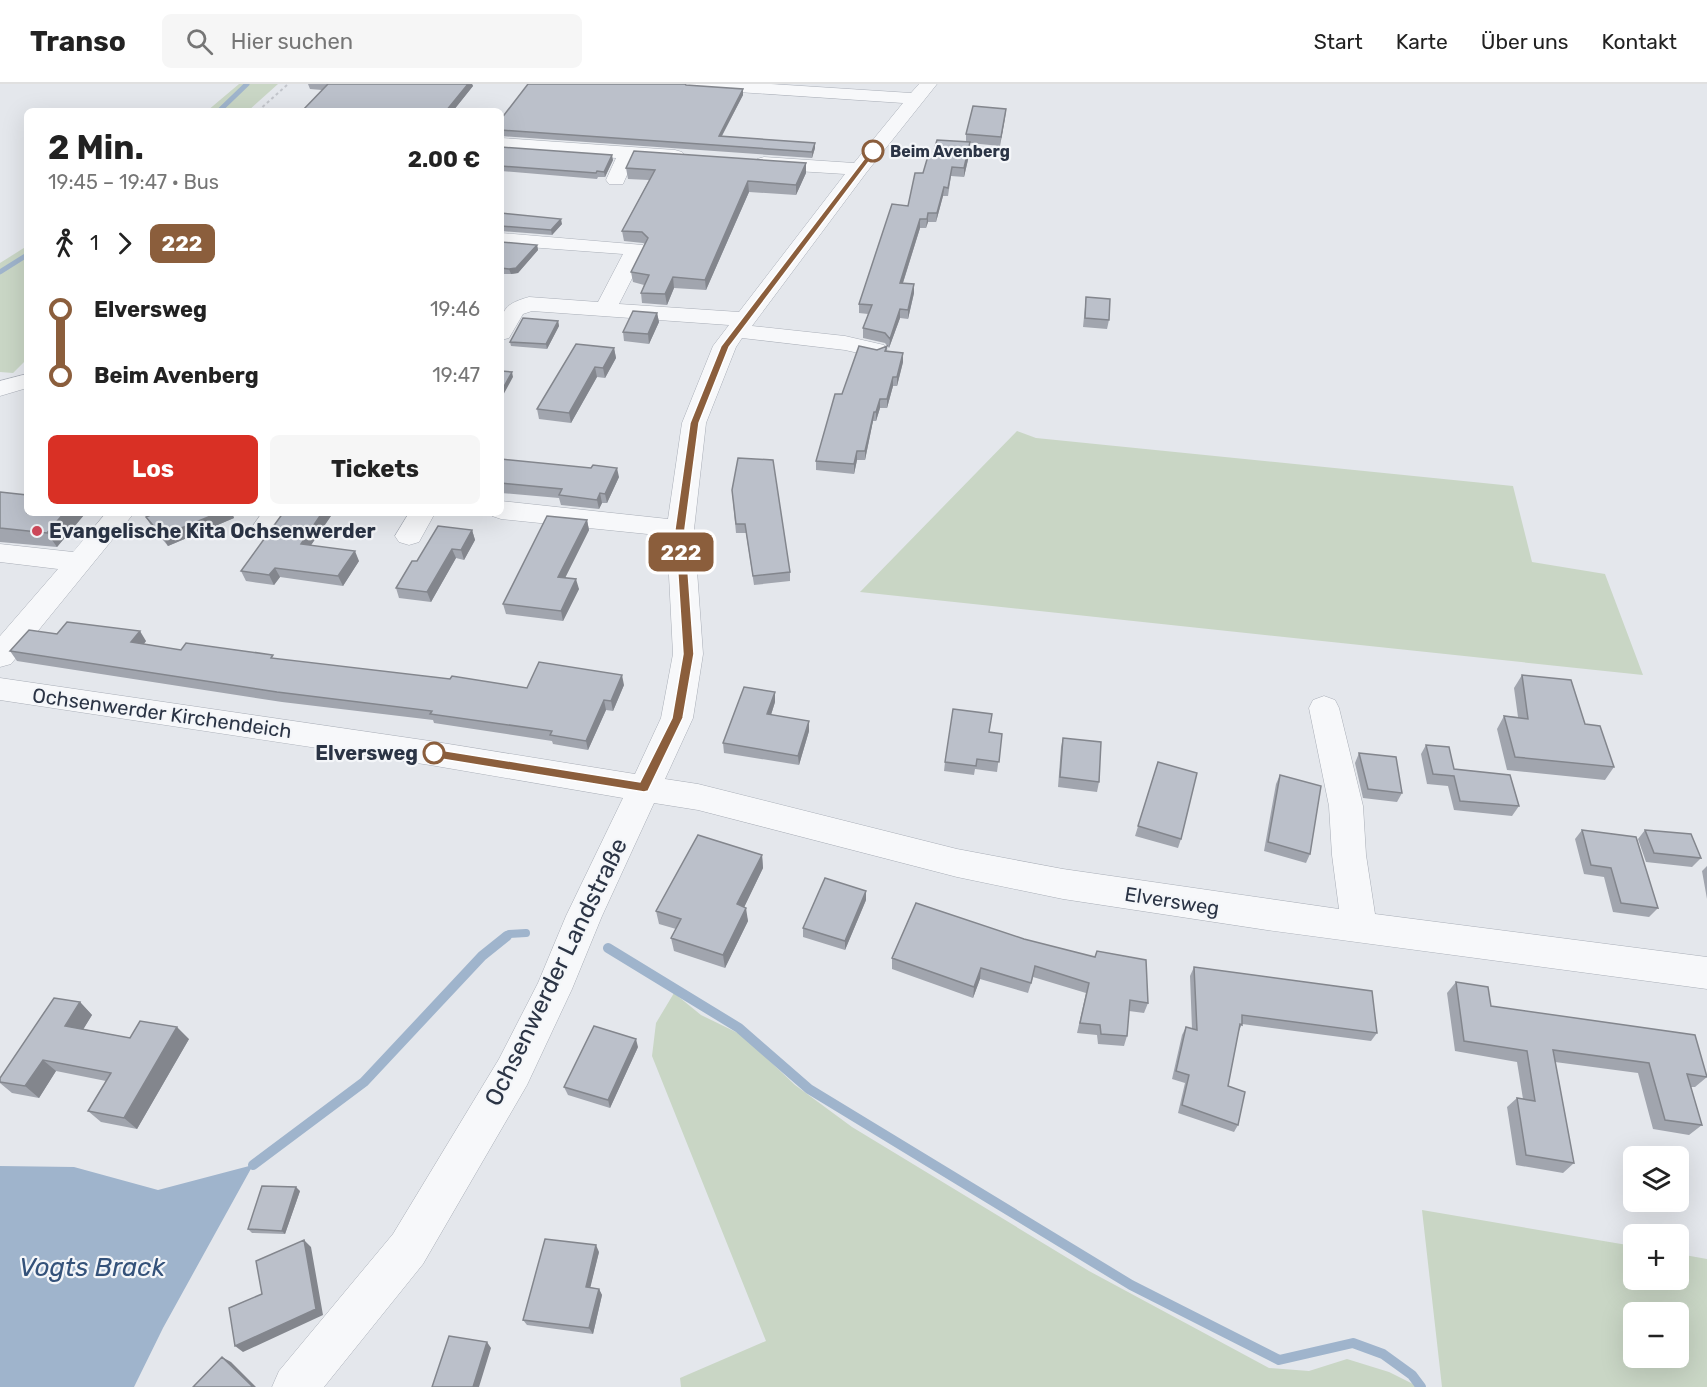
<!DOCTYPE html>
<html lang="de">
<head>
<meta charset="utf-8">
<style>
	body { margin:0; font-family:Rubik,sans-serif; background:#f6f6f6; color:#222; height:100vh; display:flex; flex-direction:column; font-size:22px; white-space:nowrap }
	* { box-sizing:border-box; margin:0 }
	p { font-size:20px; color:#767676 }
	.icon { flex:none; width:33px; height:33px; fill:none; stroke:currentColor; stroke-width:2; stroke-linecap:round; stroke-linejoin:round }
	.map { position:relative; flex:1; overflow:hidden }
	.drawer { position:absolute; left:24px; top:24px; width:480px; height:408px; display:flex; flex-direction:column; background:#fff; border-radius:9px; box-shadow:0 6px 24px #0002 }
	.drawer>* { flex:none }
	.badge { padding:0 12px; border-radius:9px; font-size:21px; line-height:39px }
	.buttons { position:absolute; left:1623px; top:1062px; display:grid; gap:12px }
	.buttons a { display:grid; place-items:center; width:66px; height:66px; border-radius:9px; background:#fff; box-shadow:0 6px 24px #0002; font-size:30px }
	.map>.badge { position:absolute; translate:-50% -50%; box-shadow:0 0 0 3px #fff }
	.legs { display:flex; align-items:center; gap:9px; height:66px; padding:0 24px; font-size:20px }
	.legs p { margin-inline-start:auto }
	.summary { display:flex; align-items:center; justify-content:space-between; height:102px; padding:0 24px }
	h1 { font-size:33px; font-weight:700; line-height:45px }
	.button { display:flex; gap:12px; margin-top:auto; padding:12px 24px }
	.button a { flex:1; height:69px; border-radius:9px; background:#d93025; color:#fff; font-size:24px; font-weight:700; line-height:69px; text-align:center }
	.button a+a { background:#f6f6f6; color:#222 }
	ul { padding:0 24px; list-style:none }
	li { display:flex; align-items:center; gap:21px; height:66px; font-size:22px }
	li i { display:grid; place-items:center; width:9px; height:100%; margin:0 8px; background:currentColor }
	li i::after { content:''; width:15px; height:15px; margin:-8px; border:4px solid; border-radius:50%; background:#fff }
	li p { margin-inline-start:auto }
	li:first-child i { background:linear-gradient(#0000 50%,currentColor 0) }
	li:last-child i { background:linear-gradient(currentColor 50%,#0000 0) }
	header { display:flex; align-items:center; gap:36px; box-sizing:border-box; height:84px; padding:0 30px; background:#fff; border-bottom:2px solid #e0e0e0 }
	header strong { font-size:28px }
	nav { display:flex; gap:33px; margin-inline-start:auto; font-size:21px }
	.search { width:420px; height:54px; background:#f6f6f6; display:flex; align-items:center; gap:15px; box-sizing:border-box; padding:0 21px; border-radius:9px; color:#767676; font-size:22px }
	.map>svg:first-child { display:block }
	.green { fill:#c9d6c5; fill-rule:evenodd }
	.water { fill:#9fb4cc }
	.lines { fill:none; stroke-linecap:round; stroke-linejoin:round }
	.stream-far2 { stroke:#9fb4cc; stroke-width:5 }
	.stream-far1 { stroke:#9fb4cc; stroke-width:8 }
	.stream { stroke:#9fb4cc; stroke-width:10 }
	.minor-casing { stroke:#a9aeb7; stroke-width:1 }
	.path { stroke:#c2c5cb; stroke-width:2; stroke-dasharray:3 3; stroke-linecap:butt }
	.minor { fill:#f7f8fa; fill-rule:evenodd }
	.wall { fill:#a1a5ae }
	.shaded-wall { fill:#83868d }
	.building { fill:#bbc0ca; stroke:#83868d; stroke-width:1.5 }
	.line-1 { fill:#8b5e3c; stroke:#fff; stroke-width:1.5 }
	.stop-1-dot { fill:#fff; stroke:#8b5e3c; stroke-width:3 }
	.poi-dot { fill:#d1495b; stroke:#f4f6f9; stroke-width:2 }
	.labels { text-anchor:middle; stroke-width:4.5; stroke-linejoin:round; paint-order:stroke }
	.far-stop-label { font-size:16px; font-weight:bold; fill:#2b3445; stroke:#f4f6f9; text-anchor:start }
	.poi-label { font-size:20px; font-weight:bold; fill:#2b3445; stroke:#f4f6f9; text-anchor:start }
	.street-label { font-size:20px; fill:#2b3445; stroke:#f4f6f9 }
	.stop-label { font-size:20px; font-weight:bold; fill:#2b3445; stroke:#f4f6f9; text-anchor:end }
	.near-street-label { font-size:24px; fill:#2b3445; stroke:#f4f6f9 }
	.near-water-label { font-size:26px; font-style:italic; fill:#34527a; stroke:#f4f6f9 }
</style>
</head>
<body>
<header>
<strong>Transo</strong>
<div class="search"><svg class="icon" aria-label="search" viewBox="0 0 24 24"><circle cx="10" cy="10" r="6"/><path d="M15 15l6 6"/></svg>Hier suchen</div>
<nav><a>Start</a><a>Karte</a><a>Über uns</a><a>Kontakt</a></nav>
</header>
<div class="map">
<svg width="1707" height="1303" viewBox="0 0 1707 1303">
	<rect width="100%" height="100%" fill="#e4e7ec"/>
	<path class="green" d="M239 0H278L248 27H207Z
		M27 162V275L13 289 0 288V179Z
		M1017 347 1036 354 1513 402 1532 478 1605 490 1643 591 860 508Z
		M674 909 701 931 742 951 795 1001 852 1043 1089 1187 1269 1284 1309 1287 1347 1275 1389 1288 1419 1303H681L680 1294 766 1257 652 972 656 939Z
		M1422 1126 1633 1162 1634 1196H1678L1679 1170 1707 1175V1303H1442ZM1678 1228V1274H1634V1228Z"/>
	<path class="water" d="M253 1081 163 1244 134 1303H0V1082L74 1083 158 1106Z"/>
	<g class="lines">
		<path class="stream-far2" d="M219 27 247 0
			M0 188 27 171"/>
		<path class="stream-far1" d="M505 853 509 850 526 849"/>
		<path class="stream" d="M608 864 739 944 809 1005 1131 1201 1279 1276 1353 1259 1383 1270 1412 1291 1421 1303
			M253 1081 364 998 482 872 507 852"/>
		<defs>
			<path id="minor" d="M684 0H771L911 9 919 0H937L866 89 752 242 845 252 884 261 888 266 884 271 876 273 845 266 742 254 736 263 706 339 694 445 703 570 693 634 665 695 698 700 957 765 1063 785 1339 825 1332 771 1329 722 1309 624 1313 616 1324 612 1335 616 1339 624 1363 722 1366 771 1375 830 1707 873V905L1267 846 1063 815 957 793 698 726 654 719 602 832 572 905 527 1001 423 1180 324 1303H272L279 1287 393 1150 499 975 538 899 566 832 623 714 430 681 0 616V594L430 657 635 690 661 634 673 570 667 452 501 435 492 432 490 429H501V417L668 435 682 339 713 262 729 241 532 227 523 230 509 254 501 256C501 229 500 221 529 213L598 218 623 170 501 161V149L643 161 647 165 619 220 739 228 845 90 764 85 757 83 754 79 757 75 764 73 854 79 903 19 693 5 687 4Z
				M501 54 675 66 682 68 685 72 682 76 675 78 634 75 623 100H609L606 96 616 74 501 66Z
				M27 290V304L0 312V297Z
				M106 429H134L11 580 0 583V552L58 485 0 478V460L73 468Z
				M262 429H289L274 452 264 455 254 452 250 446Z
				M409 429H435L419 458 409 461 399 458 395 452Z"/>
		</defs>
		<use href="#minor" class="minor-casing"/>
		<path class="path" d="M258 27 288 0"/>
		<use href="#minor" class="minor"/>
	</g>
	<path class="wall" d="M308 0H472L473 2 453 27H302L322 6 310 5Z
		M686 1 743 5V11L722 52 815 59V64L812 74 501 52V35Z
		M1006 25 1000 62 970 59V67L964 93 951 92 948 112H943L936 138H928L926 144H920L903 199 914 209 908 235 900 234 889 264 885 259 863 254V244L868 230 859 229V220L932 73 966 58V50Z
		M501 63 613 76 605 93H598L597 95 501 87Z
		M626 84 806 89 796 111 749 108 706 206 674 204 667 221 642 219 641 209 644 201 633 198 631 188 645 160 643 159 624 157 622 147 649 96 628 95Z
		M501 129 562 140 552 151 501 147Z
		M501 158 537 161 538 166 518 189 511 190H501Z
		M1086 213 1109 236 1107 245 1083 243Z
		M657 229 659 238 649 260 624 257 623 248Z
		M558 237 559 242 547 265 511 262 510 258Z
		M887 262V267L903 269V278L897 302H893L887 324H880L876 337H873L865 376H857L854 390 816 386V377L842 310 877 266Z
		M614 264 616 274 605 294 597 293 571 339 539 335 537 325Z
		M501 375 619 393 607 419H602L599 425 561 421 559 414 501 409Z
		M732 406 790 488V497L754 501 746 449H736Z
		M0 408 27 429H83L84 431 57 463 0 458Z
		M152 429H232L234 434 168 462 152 443 146 433 152 430Z
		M283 429H333L311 461 359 477 343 502 280 493 274 501 246 497 241 487Z
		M587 436 589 446 565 494 579 505 563 537 506 530 503 520Z
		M472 446 475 456 464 476 456 474 431 518 399 514 396 504 417 477Z
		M57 550 146 557 144 560 181 566 274 575 527 604 624 601 613 627 606 626 588 666 553 660 552 657 434 639 433 636 282 618 17 577 10 567Z
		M1522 591 1585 640 1614 683 1605 696 1507 686 1497 645 1504 632 1518 633 1514 604Z
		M775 608V618L771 631 809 637V647L799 681 724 669 723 659Z
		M989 648 1002 650 997 688 975 685 974 691 944 687 945 678Z
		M1063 654 1099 698 1097 708 1058 703 1061 663Z
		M1426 661 1454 685 1519 722 1512 732 1454 726 1448 702 1427 700 1421 670Z
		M1359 669 1402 709 1397 718 1363 714 1355 679Z
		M1158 678 1181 755 1178 764 1135 752Z
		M1280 691 1310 770 1306 779 1264 767 1276 700Z
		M1582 746 1658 824 1649 833 1613 828 1604 793 1584 790 1575 755Z
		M1645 746 1701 774 1692 783 1646 778 1638 755Z
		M762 771 763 784 744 823 748 837 725 884 674 867 671 854 676 845 659 840 656 827Z
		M1707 782V815L1702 787Z
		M866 816 845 866 803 853V844Z
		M916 819 1148 919 1144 929 1129 927 1127 952 1124 962 1098 960 1097 951 1077 949 1086 909 1033 893 1028 909 980 895 973 914 892 885V874Z
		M1194 883 1377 949 1371 957 1242 940 1238 949 1228 1002 1238 1041 1234 1048 1178 1029 1185 999 1172 995 1182 951 1186 943 1192 945 1190 892Z
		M1456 898 1491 922 1707 993 1695 1003H1691L1702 1041 1689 1051 1653 1045 1638 989 1555 978 1574 1079 1563 1089 1516 1081 1507 1023 1517 1014 1523 1015 1517 978 1455 967 1447 909Z
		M80 918 92 931 83 945 130 954 189 955 137 1045 101 1038 88 1027 106 997 56 987 39 1014 12 1009 0 999V994Z
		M638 963 610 1024 568 1011 564 1003Z
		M300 1107 285 1150 252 1149 248 1145Z
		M599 1168 590 1203 599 1205 602 1211 593 1250 527 1241 523 1236Z"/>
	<path class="shaded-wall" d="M468 0H472L473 2 453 27H446Z
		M743 5V11L719 57V52Z
		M1006 25 1005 34 1000 62 1001 53Z
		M970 58V67L964 93V84Z
		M815 59V64L812 74V68Z
		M612 71 613 76 605 93 604 88Z
		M806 79V89L796 111V101Z
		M748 97 749 108 706 206 705 196Z
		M944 103 943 112 936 138 937 129Z
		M928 129V138L926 144 927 135Z
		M561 135 562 140 552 151 551 146Z
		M920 135V144L900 208V199Z
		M537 161 538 166 518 189 511 190 509 185Z
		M673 193 674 204 667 221 665 210Z
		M914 200V209L908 235V226Z
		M900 225V234L889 264 890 255Z
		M657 229 659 238 649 260 648 250Z
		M558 237 559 242 547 265 546 260Z
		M614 264 616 274 605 294 603 284Z
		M903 269V278L897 302V293Z
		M595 283 597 293 571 339 569 329Z
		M512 288 513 293 501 315V308Z
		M893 293V302L887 324V315Z
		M880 315V324L876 337V328Z
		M874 328 873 337 865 376V367Z
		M857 367V376L854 390V380Z
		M617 384 619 393 607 419 605 410Z
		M600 409 602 419 599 425 597 416Z
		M64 429H83L84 431 57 463 47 449Z
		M218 429H232L234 434 168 462 162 452Z
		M322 429H333L305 470 301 460Z
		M587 436 589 446 561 502 558 493Z
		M472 446 475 456 464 476 461 466Z
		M452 465 456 474 431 518 427 508Z
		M355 467 359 477 343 502 338 492Z
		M275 484 280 493 274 501 269 491Z
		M576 495 579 505 563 537 561 527Z
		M140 547 146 557 137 568 131 558Z
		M622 591 624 601 613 627 611 617Z
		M775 608V618L768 640 767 630Z
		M604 616 606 626 588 666 586 657Z
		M809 637V647L799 681 798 672Z
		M762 771 763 784 739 834 737 820Z
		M866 807V816L845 866V857Z
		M746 824 748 837 725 884 723 871Z
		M981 884 980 895 973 914 974 903Z
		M80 918 92 931 78 954 65 942Z
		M177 943 189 955 137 1045 124 1034Z
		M636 955 638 963 610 1024 608 1016Z
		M43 976 56 987 39 1014 25 1002Z
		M296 1103 300 1107 285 1150 282 1147Z
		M304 1156 311 1163 323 1231 243 1268 235 1262Z
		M596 1161 599 1168 589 1209 586 1203Z
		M599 1205 602 1211 593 1250 589 1244Z
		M487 1258 491 1264 479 1303H473Z
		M222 1273 231 1278 256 1303H251Z"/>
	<path class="building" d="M328 0H468L446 27H302Z
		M528 0H685L686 1 743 5 719 52 815 59 812 68 501 46V35Z
		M973 22 1006 25 1001 53 966 50Z
		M937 56 970 58 964 84 952 83 948 104 944 103 937 129H928L927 135H920L900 199 914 200 908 226 900 225 890 255 885 249 863 244 872 221 859 220 892 120 908 122 915 89H923L928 72 932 73Z
		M501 63 612 71 604 88 597 87 596 89 501 82Z
		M634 67 806 79 796 101 748 97 705 196 673 193 665 210 641 209 649 191 631 188 648 154 642 148 622 147 655 86 626 84Z
		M501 129 561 135 551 146 501 142Z
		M501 158 537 161 516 184 509 185 501 184Z
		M1086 213 1110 215 1109 236 1085 234Z
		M633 227 657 229 648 250 623 248Z
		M523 234 558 237 546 260 510 258Z
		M576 260 614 264 603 284 595 283 569 329 537 325Z
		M859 262 877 266 887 262 885 267 903 269 897 293H893L887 315H880L876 328H874L865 367H857L854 380 816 377 835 310H842Z
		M501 287 512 288 501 308Z
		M738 374 773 376 790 488 753 492 745 440H736L732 406Z
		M501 375 591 384 593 381 617 384 605 410 600 409 597 416 559 411 562 405 501 399Z
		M0 408 27 411V429H64L47 449 0 444Z
		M152 429H218L162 452 146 433 153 430Z
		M283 429H322L301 460 355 467 338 492 275 484 269 491 241 487Z
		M547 432 587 436 558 493 576 495 561 527 503 520Z
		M438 442 472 446 461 466 452 465 427 508 396 504 412 477H417Z
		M67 538 140 547 131 558 181 566 186 559 273 571 271 574 450 595 452 592 527 604 539 578 622 591 611 617 604 616 586 657 550 651 552 647 430 630 432 627 277 608 10 567 29 546 57 550Z
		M1522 591 1571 596 1585 640 1600 642 1614 683 1515 673 1504 632 1528 635Z
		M744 603 775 608 767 630 809 637 798 672 723 659Z
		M953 625 992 630 989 648 1002 650 999 678 977 675 976 682 945 678Z
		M1063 654 1101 658 1099 698 1060 693Z
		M1426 661 1449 663 1454 685 1510 691 1519 722 1460 717 1454 692 1433 690Z
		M1359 669 1396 673 1402 709 1368 705Z
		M1158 678 1197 689 1181 755 1138 742Z
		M1280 691 1321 702 1310 770 1268 758Z
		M1582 746 1636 753 1658 824 1621 819 1611 784 1591 781Z
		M1645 746 1691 750 1701 774 1654 769Z
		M698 751 762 771 737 820 746 824 723 871 671 854 681 835 656 827Z
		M825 794 866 807 845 857 803 844Z
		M916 819 1024 855 1095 873 1097 867 1146 876 1148 919 1130 916 1127 952 1101 950 1100 941 1080 939 1089 899 1035 882 1031 899 981 884 974 903 892 874Z
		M1194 883 1372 907 1377 949 1242 931V941L1240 940 1228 1002 1245 1008 1238 1041 1182 1021 1189 991 1176 987 1186 943 1197 946Z
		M1456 898 1488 903 1491 922 1695 951 1707 993 1687 990 1702 1041 1665 1036 1649 979 1553 966 1574 1079 1526 1071 1517 1014 1535 1017 1527 967 1464 957Z
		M54 914 80 918 65 942 130 954 140 937 177 943 124 1034 88 1027 111 989 43 976 25 1002 0 998V994Z
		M594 942 636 955 608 1016 564 1003Z
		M262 1102 296 1103 282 1147 248 1145Z
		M545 1155 596 1161 586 1203 599 1205 589 1244 523 1236Z
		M304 1156 316 1225 235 1262 229 1224 262 1210 256 1177Z
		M449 1252 487 1258 473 1303H432Z
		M222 1273 252 1302 251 1303H193Z"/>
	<path class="line-1" d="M871 66 877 67 729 263 699 339 685 445 694 570 683 634 648 707 644 708 429 673V666L434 665 640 698 672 634 683 570 675 445 690 339 721 262Z"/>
	<g class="stop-1-dot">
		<circle cx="873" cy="67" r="10"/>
		<circle cx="434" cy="669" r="10"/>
	</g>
	<circle class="poi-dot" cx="37" cy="447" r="6"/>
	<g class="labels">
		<g class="far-stop-label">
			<text x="890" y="73">Beim Avenberg</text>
		</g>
		<g class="poi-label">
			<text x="49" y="454">Evangelische Kita Ochsenwerder</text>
		</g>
		<g class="street-label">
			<text transform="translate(162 629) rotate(8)" y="7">Ochsenwerder Kirchendeich</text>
			<text transform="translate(1172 817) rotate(9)" y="7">Elversweg</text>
		</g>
		<g class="stop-label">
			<text x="418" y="676">Elversweg</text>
		</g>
		<g class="near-street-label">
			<text transform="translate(556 888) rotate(-64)" y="8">Ochsenwerder Landstraße</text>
		</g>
		<g class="near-water-label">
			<text x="92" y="1192">Vogts Brack</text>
		</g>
	</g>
</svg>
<div class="buttons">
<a><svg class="icon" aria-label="layers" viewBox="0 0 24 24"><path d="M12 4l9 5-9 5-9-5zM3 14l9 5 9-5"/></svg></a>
<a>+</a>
<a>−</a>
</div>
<b class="badge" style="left:681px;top:468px;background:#8b5e3c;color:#fff">222</b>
<section class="drawer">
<div class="summary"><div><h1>2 Min.</h1><p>19:45 – 19:47 · Bus</p></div><b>2.00 €</b></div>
<div class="legs"><svg class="icon" aria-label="walk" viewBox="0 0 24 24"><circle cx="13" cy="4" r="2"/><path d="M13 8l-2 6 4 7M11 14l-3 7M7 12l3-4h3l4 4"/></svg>1<svg class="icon" aria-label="forward" viewBox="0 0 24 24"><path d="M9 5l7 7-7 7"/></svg><b class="badge" style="background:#8b5e3c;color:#fff">222</b></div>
<ul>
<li><i style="color:#8b5e3c"></i><b>Elversweg</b><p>19:46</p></li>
<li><i style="color:#8b5e3c"></i><b>Beim Avenberg</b><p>19:47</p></li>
</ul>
<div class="button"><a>Los</a><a>Tickets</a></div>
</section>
</div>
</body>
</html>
